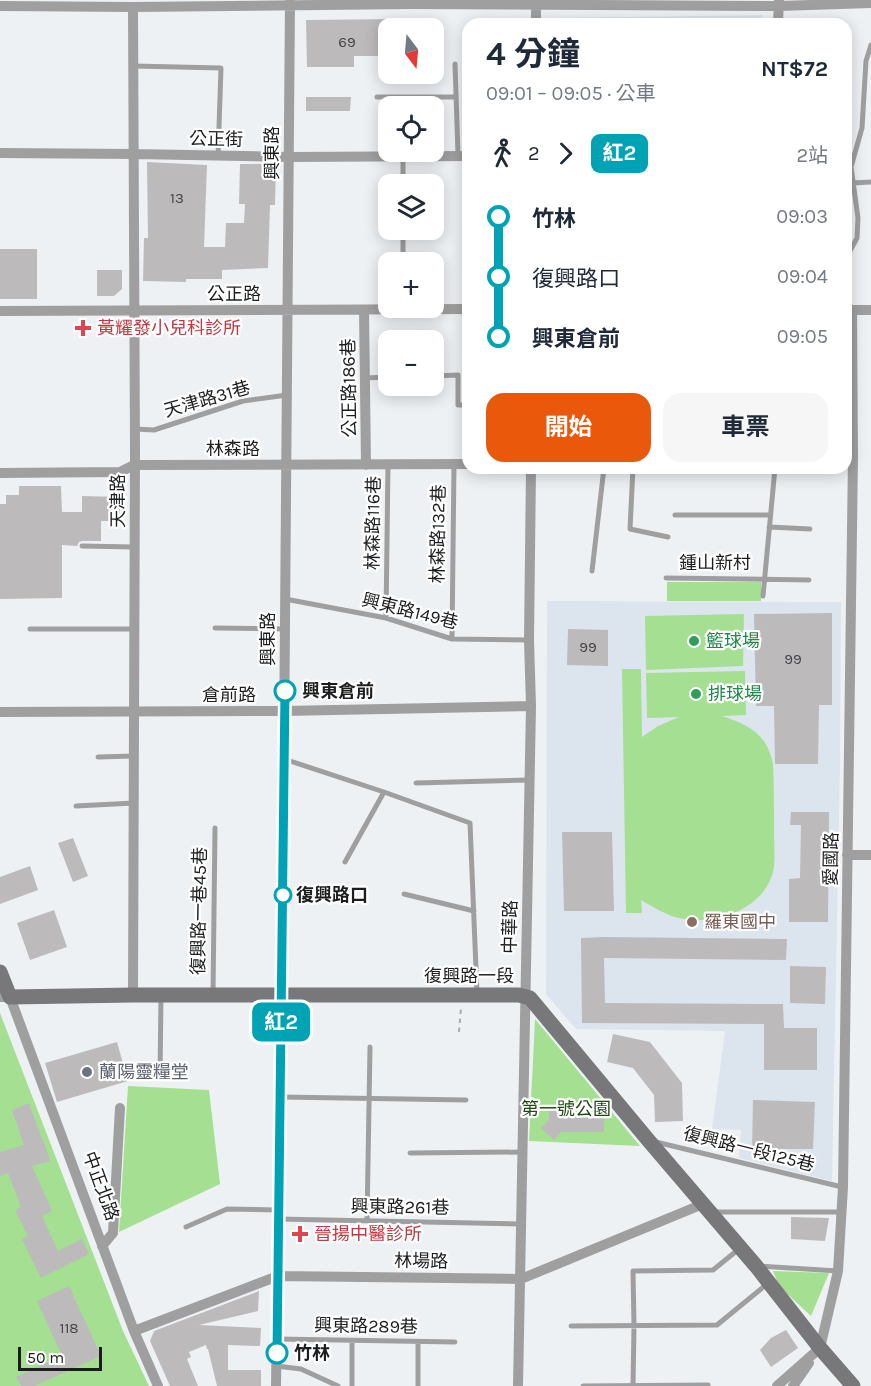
<!DOCTYPE html>
<html lang="zh-TW">
<head>
<meta charset="utf-8">
<style>
	body { margin:0; font-family:Karla,"Noto Sans TC",sans-serif; background:#f6f6f7; color:#1f2937; height:100vh; display:flex; flex-direction:column; font-size:22px; white-space:nowrap }
	* { box-sizing:border-box; margin:0 }
	p { font-size:20px; color:#747a83 }
	.icon { flex:none; width:33px; height:33px; fill:none; stroke:currentColor; stroke-width:2; stroke-linecap:round; stroke-linejoin:round }
	.map { position:relative; flex:1; overflow:hidden }
	.side { position:absolute; left:462px; top:18px; width:390px; height:456px; display:flex; flex-direction:column; background:#fff; border-radius:18px; box-shadow:0 3px 15px #0003 }
	.side>* { flex:none }
	.badge { padding:0 12px; border-radius:9px; font-size:21px; line-height:39px }
	.needle { width:39px; rotate:164deg }
	.buttons { position:absolute; left:378px; top:18px; display:grid; gap:12px }
	.buttons a { display:grid; place-items:center; width:66px; height:66px; border-radius:12px; background:#fff; box-shadow:0 3px 15px #0003; font-size:30px }
	.scale { position:absolute; left:18px; bottom:15px; width:84px; box-sizing:border-box; padding-left:6px; border:3px solid #1c1d1e; border-top:0; font-size:16px; line-height:21px; white-space:nowrap; color:#1c1d1e; -webkit-text-stroke:4px #fff; paint-order:stroke }
	.map>.badge { position:absolute; translate:-50% -50%; box-shadow:0 0 0 3px #fff }
	.legs { display:flex; align-items:center; gap:9px; height:66px; padding:0 24px; font-size:20px }
	.legs p { margin-inline-start:auto }
	.headline { display:flex; align-items:center; justify-content:space-between; height:102px; padding:0 24px }
	h1 { font-size:33px; font-weight:700; line-height:45px }
	.primary-button { display:flex; gap:12px; margin-top:auto; padding:12px 24px }
	.primary-button a { flex:1; height:69px; border-radius:18px; background:#ea580c; color:#fff; font-size:24px; font-weight:700; line-height:69px; text-align:center }
	.primary-button a+a { background:#f6f6f7; color:#1f2937 }
	ul { padding:0 24px; list-style:none }
	li { display:flex; align-items:center; gap:21px; height:60px; font-size:22px }
	li i { display:grid; place-items:center; width:9px; height:100%; margin:0 8px; background:currentColor }
	li i::after { content:''; width:15px; height:15px; margin:-8px; border:4px solid; border-radius:50%; background:#fff }
	li p { margin-inline-start:auto }
	li:first-child i { background:linear-gradient(#0000 50%,currentColor 0) }
	li:last-child i { background:linear-gradient(currentColor 50%,#0000 0) }
	.map>svg:first-child { display:block }
	.built { fill:#dce5ed }
	.green { fill:#a4df92 }
	.building { fill:#bdbabc }
	.lines { fill:none; stroke-linecap:round; stroke-linejoin:round }
	.path { stroke:#aaacaf; stroke-width:2; stroke-dasharray:4.5 4.5; stroke-linecap:butt }
	.lane { stroke:#9f9fa0; stroke-width:5 }
	.street { stroke:#9f9fa0; stroke-width:10 }
	.secondary { stroke:#78777a; stroke-width:15 }
	.line-1-casing { stroke:#fff; stroke-width:14 }
	.line-1 { stroke:#00a3b4; stroke-width:9 }
	.health-dot { fill:#e0444e; stroke:#fff; stroke-width:2 }
	.leisure-dot { fill:#2e9e5b; stroke:#fff; stroke-width:2 }
	.stop-1-dot { fill:#fff; stroke:#00a3b4; stroke-width:3 }
	.education-dot { fill:#8d6e63; stroke:#fff; stroke-width:2 }
	.worship-dot { fill:#6b7280; stroke:#fff; stroke-width:2 }
	.labels { text-anchor:middle; stroke-width:4.5; stroke-linejoin:round; paint-order:stroke }
	.number-label { font-size:15px; fill:#444446 }
	.street-label { font-size:18px; fill:#1c1d1e; stroke:#fff }
	.health-label { font-size:18px; fill:#be3a42; stroke:#fff; text-anchor:start }
	.leisure-label { font-size:18px; fill:#27864d; stroke:#fff; text-anchor:start }
	.stop-label { font-size:18px; font-weight:bold; fill:#1c1d1e; stroke:#fff; text-anchor:start }
	.education-label { font-size:18px; fill:#785e54; stroke:#fff; text-anchor:start }
	.worship-label { font-size:18px; fill:#5b616d; stroke:#fff; text-anchor:start }
	.park-label { font-size:18px; fill:#214912; stroke:#fff }
</style>
</head>
<body>
<div class="map">
<svg width="871" height="1386" viewBox="0 0 871 1386">
	<rect width="100%" height="100%" fill="#eef1f4"/>
	<path class="built" d="M762 15V24H552V18Z
		M547 601 841 602 840 767 832 1181 739 1158 741 1130 712 1129 725 1031 576 1029 546 994Z"/>
	<path class="green" d="M667 582H761V601H667Z
		M744 614 743 666 646 670 645 616Z
		M622 669H641L642 737 658 726 679 717 647 718 646 673 745 671 746 715 722 716C749 725 767 734 773 764 774 787 774 810 774 833 774 844 775 855 774 866 769 908 715 927 679 918 666 915 653 907 641 900L642 913H626Z
		M0 1013 123 1331 149 1386H0Z
		M535 1019 640 1146 529 1141Z
		M128 1086 209 1090 220 1184 119 1232Z
		M773 1271 829 1273 811 1316 779 1286Z"/>
	<path class="building" d="M396 19V28H388V56H354V67H307L306 20Z
		M306 97H351L350 111H306Z
		M147 162 207 165 204 247H225L226 223H244L245 204H239L240 164H276L275 205H270L268 268 222 270V279H186V282L143 281 144 238H148Z
		M0 249H37V299H0Z
		M97 270H122V289L114 296H97Z
		M19 486H61L62 512H82V496L120 497V521H101V541H82L79 542 77 546 62 545V598L0 599V504H6V495H19Z
		M832 613V705H819L818 764H775L774 706H756L754 614Z
		M568 629 608 630V666L567 665Z
		M791 812H829L828 922H789V879L800 878 801 825H790Z
		M562 832H612L614 911H564Z
		M73 838 88 876 73 882 58 843Z
		M30 866 38 890 0 904V877Z
		M54 910 67 947 30 960 17 923Z
		M604 937 787 939 786 960 604 958 605 1003 783 1004 784 1028H817V1070H764V1024L582 1023 581 938Z
		M790 966 826 967 825 1004 790 1003Z
		M613 1034 650 1042 682 1083 683 1121 655 1122 654 1095 633 1068 607 1062Z
		M117 1042 128 1081 57 1102 45 1063Z
		M753 1100 815 1102 813 1149H752Z
		M29 1103 42 1139H43L50 1161 32 1166 52 1211 42 1216 58 1251 82 1239 89 1254 41 1278 22 1239 28 1236 15 1210 21 1207 8 1173 0 1176V1152L24 1145 12 1110Z
		M549 1110H572V1118L604 1117V1132H561L554 1140 541 1128 549 1120Z
		M791 1217 829 1218 825 1241 791 1239Z
		M69 1286 101 1356 34 1386H21L16 1377 62 1356 37 1301Z
		M259 1291 258 1311 199 1325 261 1328 260 1346 228 1345V1370H261V1386H217L208 1349H207L206 1345 189 1352 191 1357 187 1359 198 1386H170L150 1341 154 1331Z
		M786 1330 798 1348 771 1367 760 1350 771 1338Z"/>
	<g class="lines">
		<path class="path" d="M459 1032 461 1008"/>
		<path class="lane" d="M455 64 458 155
			M134 66 221 68 218 156
			M377 97H456
			M852 183 871 182
			M403 184V156
			M846 258 857 238 858 218 851 167 862 128 866 61 871 45
			M403 262V230
			M434 376 458 375V405H468
			M365 378 388 377
			M135 429 154 430 243 401 287 395
			M633 468 630 529 668 537
			M675 515H770
			M769 527 810 529
			M82 546 134 547
			M592 571 604 468
			M666 578 809 580
			M763 596 775 468
			M285 599 386 618 452 639 529 640
			M386 618 388 464
			M215 628 285 629
			M30 629H134
			M452 639 454 464
			M98 757 134 756
			M284 759 384 792 470 823 477 993
			M416 783 528 780
			M76 806 134 803
			M345 862 384 792
			M404 894 474 911
			M213 994 215 828
			M160 1078 161 996
			M281 1097 466 1100
			M656 1142 842 1187
			M410 1153 523 1152
			M715 1212H841
			M278 1219 521 1224
			M367 1221 370 1047
			M186 1227 227 1209 279 1210
			M759 1266 838 1271
			M571 1326 717 1325 767 1284
			M277 1339 455 1342
			M418 1342V1386
			M276 1366 301 1369 338 1386
			M352 1386V1341
			M583 1386 708 1385
			M633 1386 634 1326 633 1271 713 1270 739 1249"/>
		<path class="street" d="M0 6 133 7 412 4 779 6 871 3
			M133 7 135 452 133 995
			M536 24V0
			M778 24 779 0
			M0 153 134 154 289 157 468 156
			M364 310 366 465
			M846 310H871
			M0 311 468 309
			M0 473 120 472 134 465 468 464
			M0 712 284 711 531 706
			M847 855H871
			M0 997H10L134 1331 158 1386
			M102 1246 113 1233 120 1108
			M134 1331 278 1276 521 1279 703 1204
			M276 1386 282 995 290 0
			M518 1386 531 706 529 640 531 468
			M777 1386 820 1348 838 1271 843 1187 853 457 852 310
			M793 1386 809 1363"/>
		<path class="secondary" d="M0 972 10 997
			M10 997 133 995H519L530 998 649 1141 756 1266 820 1348 853 1386"/>
	</g>
	<g class="lines">
		<defs>
			<path id="line-1" d="M277 1353 285 691"/>
		</defs>
		<use href="#line-1" class="line-1-casing"/>
		<use href="#line-1" class="line-1"/>
	</g>
	<g class="health-dot">
		<path d="M80 319h6v6h6v6h-6v6h-6v-6h-6v-6h6z"/>
		<path d="M297 1225h6v6h6v6h-6v6h-6v-6h-6v-6h6z"/>
	</g>
	<g class="leisure-dot">
		<circle cx="694" cy="641" r="6"/>
		<circle cx="696" cy="694" r="6"/>
	</g>
	<g class="stop-1-dot">
		<circle cx="285" cy="691" r="10"/>
		<circle cx="283" cy="895" r="8"/>
		<circle cx="277" cy="1353" r="10"/>
	</g>
	<circle class="education-dot" cx="692" cy="922" r="6"/>
	<circle class="worship-dot" cx="87" cy="1072" r="6"/>
	<g class="labels">
		<g class="number-label">
			<text x="347" y="47">69</text>
			<text x="177" y="203">13</text>
			<text x="588" y="652">99</text>
			<text x="793" y="664">99</text>
			<text x="69" y="1333">118</text>
		</g>
		<g class="street-label">
			<text transform="translate(216 139) rotate(1)" y="6">公正街</text>
			<text transform="translate(272 153) rotate(-90)" y="6">興東路</text>
			<text x="234" y="300">公正路</text>
			<text transform="translate(349 388) rotate(-91)" y="6">公正路186巷</text>
			<text transform="translate(207 399) rotate(-16)" y="6">天津路31巷</text>
			<text x="233" y="455">林森路</text>
			<text transform="translate(118 501) rotate(-90)" y="6">天津路</text>
			<text transform="translate(373 523) rotate(-89)" y="6">林森路116巷</text>
			<text transform="translate(438 534) rotate(-89)" y="6">林森路132巷</text>
			<text x="715" y="569">鍾山新村</text>
			<text transform="translate(410 611) rotate(14)" y="6">興東路149巷</text>
			<text transform="translate(268 639) rotate(-90)" y="6">興東路</text>
			<text x="229" y="701">倉前路</text>
			<text transform="translate(831 859) rotate(-89)" y="6">愛國路</text>
			<text transform="translate(199 911) rotate(-89)" y="6">復興路一巷45巷</text>
			<text transform="translate(510 927) rotate(-89)" y="6">中華路</text>
			<text x="469" y="982">復興路一段</text>
			<text transform="translate(749 1149) rotate(14)" y="6">復興路一段125巷</text>
			<text transform="translate(101 1186) rotate(70)" y="6">中正北路</text>
			<text transform="translate(400 1207) rotate(1)" y="6">興東路261巷</text>
			<text transform="translate(421 1261) rotate(1)" y="6">林場路</text>
			<text transform="translate(366 1326) rotate(1)" y="6">興東路289巷</text>
		</g>
		<g class="health-label">
			<text x="97" y="334">黃耀發小兒科診所</text>
			<text x="314" y="1240">晉揚中醫診所</text>
		</g>
		<g class="leisure-label">
			<text x="706" y="647">籃球場</text>
			<text x="708" y="700">排球場</text>
		</g>
		<g class="stop-label">
			<text x="302" y="697">興東倉前</text>
			<text x="296" y="901">復興路口</text>
			<text x="294" y="1359">竹林</text>
		</g>
		<g class="education-label">
			<text x="704" y="928">羅東國中</text>
		</g>
		<g class="worship-label">
			<text x="99" y="1078">蘭陽靈糧堂</text>
		</g>
		<g class="park-label">
			<text x="566" y="1115">第一號公園</text>
		</g>
	</g>
</svg>
<div class="buttons">
<a><svg class="needle" viewBox="-14 -14 28 28"><path d="M0-13l5 13h-10z" fill="#e53935"/><path d="M0 13l5-13h-10z" fill="#747a83"/></svg></a>
<a><svg class="icon" aria-label="locate" viewBox="0 0 24 24"><circle cx="12" cy="12" r="6"/><path d="M12 2v4M12 18v4M2 12h4M18 12h4"/></svg></a>
<a><svg class="icon" aria-label="layers" viewBox="0 0 24 24"><path d="M12 4l9 5-9 5-9-5zM3 14l9 5 9-5"/></svg></a>
<a>+</a>
<a>−</a>
</div>
<div class="scale">50 m</div>
<b class="badge" style="left:281px;top:1022px;background:#00a3b4;color:#fff">紅2</b>
<section class="side">
<div class="headline"><div><h1>4 分鐘</h1><p>09:01 – 09:05 · 公車</p></div><b>NT$72</b></div>
<div class="legs"><svg class="icon" aria-label="walk" viewBox="0 0 24 24"><circle cx="13" cy="4" r="2"/><path d="M13 8l-2 6 4 7M11 14l-3 7M7 12l3-4h3l4 4"/></svg>2<svg class="icon" aria-label="forward" viewBox="0 0 24 24"><path d="M9 5l7 7-7 7"/></svg><b class="badge" style="background:#00a3b4;color:#fff">紅2</b><p>2站</p></div>
<ul>
<li><i style="color:#00a3b4"></i><b>竹林</b><p>09:03</p></li>
<li><i style="color:#00a3b4"></i><span>復興路口</span><p>09:04</p></li>
<li><i style="color:#00a3b4"></i><b>興東倉前</b><p>09:05</p></li>
</ul>
<div class="primary-button"><a>開始</a><a>車票</a></div>
</section>
</div>
</body>
</html>
